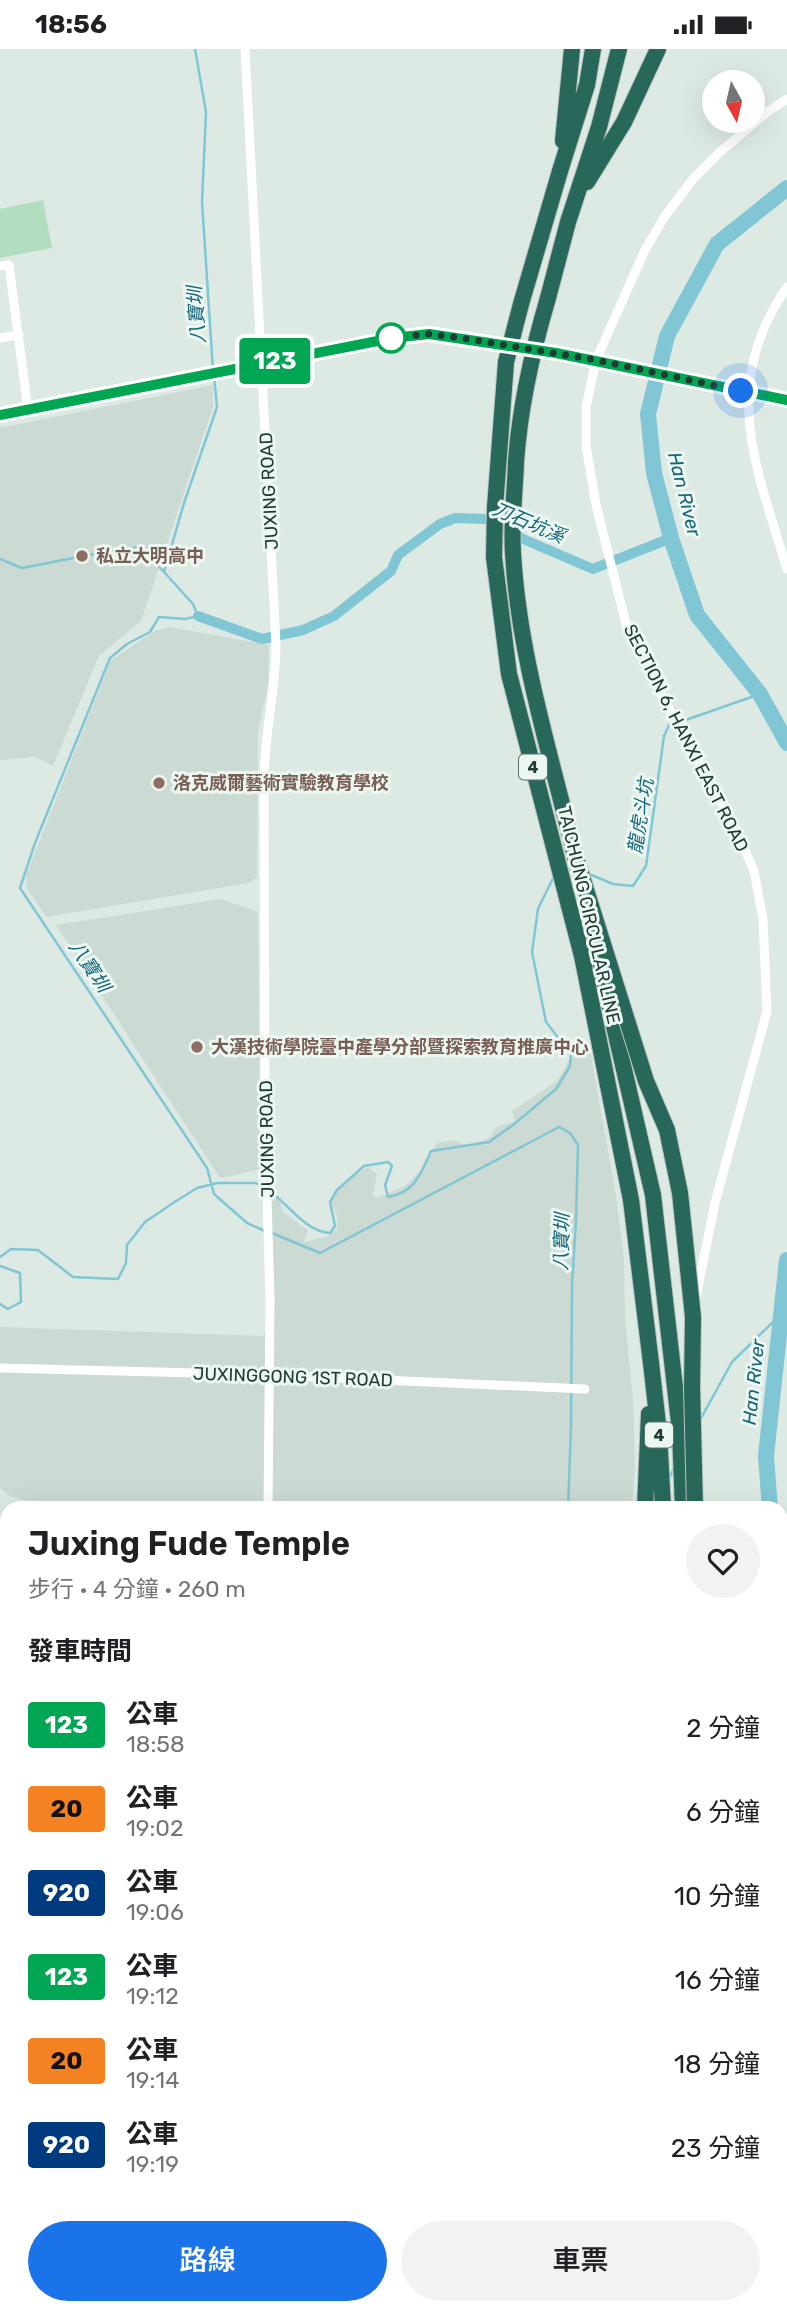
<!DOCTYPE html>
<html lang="zh-TW">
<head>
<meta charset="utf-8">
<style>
	body { margin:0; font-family:Rubik,"Noto Sans TC",sans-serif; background:#f2f2f2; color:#202124; height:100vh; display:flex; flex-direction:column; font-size:26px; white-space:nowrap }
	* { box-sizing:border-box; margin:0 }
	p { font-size:23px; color:#757577 }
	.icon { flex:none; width:38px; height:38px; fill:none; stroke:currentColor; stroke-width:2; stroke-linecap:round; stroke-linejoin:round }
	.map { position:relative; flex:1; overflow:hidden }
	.panel { position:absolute; left:0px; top:1452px; width:788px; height:814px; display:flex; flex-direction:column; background:#fff; border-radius:21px 21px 0 0; box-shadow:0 7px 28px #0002 }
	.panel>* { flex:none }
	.badge { padding:0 14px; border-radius:5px; font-size:24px; line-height:46px }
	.needle { width:46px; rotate:172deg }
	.fabs { position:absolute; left:702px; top:21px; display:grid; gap:14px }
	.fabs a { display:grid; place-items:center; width:63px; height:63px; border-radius:50%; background:#fff; box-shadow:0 7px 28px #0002; font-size:35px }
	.you { position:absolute; width:35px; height:35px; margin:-18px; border:5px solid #fff; border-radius:50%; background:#1a73e8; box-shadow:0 0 0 10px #1a73e833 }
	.map>.badge { position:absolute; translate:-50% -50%; box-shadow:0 0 0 4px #fff }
	h2 { padding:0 28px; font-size:26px; line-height:63px }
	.round { display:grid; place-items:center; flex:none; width:74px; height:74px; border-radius:37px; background:#f2f2f2 }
	.summary { display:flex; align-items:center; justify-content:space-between; height:119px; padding:0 28px }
	h1 { font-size:33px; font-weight:600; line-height:52px }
	.button { display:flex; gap:14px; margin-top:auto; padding:14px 28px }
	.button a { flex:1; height:80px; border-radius:42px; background:#1a73e8; color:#fff; font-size:28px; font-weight:600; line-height:80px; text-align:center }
	.button a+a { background:#f2f2f2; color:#202124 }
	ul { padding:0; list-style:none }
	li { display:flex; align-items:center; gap:21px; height:84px; padding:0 28px }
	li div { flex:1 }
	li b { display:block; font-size:26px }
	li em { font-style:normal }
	li .badge { min-width:77px; font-weight:700; text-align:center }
	.status { display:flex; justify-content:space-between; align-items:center; height:49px; padding:0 35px; background:#fff; direction:ltr }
	.status svg { height:19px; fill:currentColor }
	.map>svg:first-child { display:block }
	.built { fill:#cbdad3 }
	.green { fill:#b3ddbf }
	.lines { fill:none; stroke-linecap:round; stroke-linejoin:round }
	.stream { stroke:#80c6d4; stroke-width:2.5 }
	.canal { stroke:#80c6d4; stroke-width:10 }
	.river { stroke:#80c6d4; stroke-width:16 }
	.secondary-casing { stroke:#afcac1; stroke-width:14 }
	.highway-casing { stroke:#bcc4c2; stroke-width:18 }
	.street { stroke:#fff; stroke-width:9 }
	.secondary { stroke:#fff; stroke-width:12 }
	.highway { stroke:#28685b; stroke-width:16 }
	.highway-bridge-casing { stroke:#bcc4c2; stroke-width:18; stroke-linecap:butt }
	.highway-bridge { stroke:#28685b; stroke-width:16 }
	.line-casing { stroke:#fff; stroke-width:16 }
	.line { stroke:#00a651; stroke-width:10 }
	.walk { stroke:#1e3a33; stroke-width:7; stroke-dasharray:0 12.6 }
	.stop-dot { fill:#fff; stroke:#00a651; stroke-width:3.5 }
	.education-dot { fill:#8d6e63; stroke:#edf7f2; stroke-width:2.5 }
	.labels { text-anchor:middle; stroke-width:6; stroke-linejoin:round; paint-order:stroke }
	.shield { fill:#edf7f2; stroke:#5c736c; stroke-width:2 }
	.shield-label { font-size:16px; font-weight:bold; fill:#1e3a33 }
	.street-label { font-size:18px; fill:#1e3a33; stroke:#edf7f2 }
	.education-label { font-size:18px; font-weight:bold; fill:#785e54; stroke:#edf7f2; text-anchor:start }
	.water-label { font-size:19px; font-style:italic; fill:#156779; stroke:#edf7f2 }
</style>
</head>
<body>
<div class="status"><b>18:56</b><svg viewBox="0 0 49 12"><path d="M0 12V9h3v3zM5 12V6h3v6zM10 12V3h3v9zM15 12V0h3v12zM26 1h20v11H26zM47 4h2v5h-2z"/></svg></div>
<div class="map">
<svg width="787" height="2266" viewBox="0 0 787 2266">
	<rect width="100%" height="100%" fill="#ddeae4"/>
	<path class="built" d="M213 336V358L141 572 99 607 53 717 35 708 0 711V379Z
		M170 578 269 596 268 636 258 684 257 828 251 833 242 835 46 868 27 839 26 826 111 611 155 582Z
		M221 850 258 863 260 1120 220 1129 56 876Z
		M590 1001 615 1141 624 1209 625 1272 633 1349 635 1417 632 1459 63 1460 20 1450 10 1447 0 1439V1278L264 1287 266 1278V1147L278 1146 284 1164 308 1181 304 1193 329 1187V1184L337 1181V1166L331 1154 339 1137 368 1118 377 1125 373 1147 376 1149 404 1138 424 1118 428 1106 437 1094 456 1091 467 1098 491 1088 495 1079 515 1072 512 1062 557 1032 566 1018 569 1010Z"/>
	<path class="green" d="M43 151 52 199 0 209V160Z"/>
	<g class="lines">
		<path class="stream" d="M195 0 206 63 202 153 213 321
			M214 327 217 358 184 454 164 523 193 555 198 567 185 570 159 568 150 583 127 595 110 609 35 794 20 839 207 1119 214 1145 247 1174 265 1182
			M0 510 22 519 104 503 140 498 164 523
			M680 673 760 645
			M587 824 613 835 633 837 646 817 664 687 669 676 674 675
			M269 1142C289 1155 304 1182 330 1184L335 1177 330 1153 337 1141 364 1117 388 1113 392 1117 385 1136 388 1148C415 1144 421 1124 431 1102L489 1093 513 1076 556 1040 570 1017 571 1005 546 973 532 903 538 860 554 827
			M272 1184 320 1204 559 1078 570 1084 578 1096 576 1171 572 1236 571 1378 568 1460
			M0 1208 11 1200 38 1201 73 1228 118 1230 126 1214 127 1196 145 1173 173 1154 197 1139 217 1134H256L263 1138
			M0 1217 20 1224 21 1253 8 1260 0 1255
			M700 1371 732 1313 780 1266
			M669 1429 675 1417
			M456 2259 458 2266
			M70 2266 75 2259"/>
		<path class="canal" d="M198 567 262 590 303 581 334 567 391 522 398 506 440 475 455 469 486 470 523 490 593 520 671 489"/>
		<path class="river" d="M787 139 717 195 667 287 648 365 654 424 671 489 697 566 760 645 787 694
			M770 1460 766 1407 787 1211
			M780 1596 786 1668 780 1829
			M690 2266 691 2259"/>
		<defs>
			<path id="secondary" d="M0 366 393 289 429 285 556 304 787 351
				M780 1688 787 1683
				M780 1705 787 1700
				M0 2037H7
				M0 2051H7"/>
			<path id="highway" d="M563 92 572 0
				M560 122 587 36 593 0
				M587 133 624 73 658 0
				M548 249 568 173 599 78 619 0
				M516 413C515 443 511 474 513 504 519 612 554 715 578 820
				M593 886 653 1146 680 1382 683 1460
				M651 1314 659 1384 663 1460
				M645 1460 649 1365
				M409 2259 424 2266
				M488 2266 505 2259
				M548 2266 551 2259
				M574 2266 576 2259
				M594 2266 596 2259
				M618 2266 620 2259"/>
		</defs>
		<use href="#secondary" class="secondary-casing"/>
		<use href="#highway" class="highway-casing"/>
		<path class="street" d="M245 0 276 595C276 639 265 682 264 727L265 1078 270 1250 268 1460
			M0 217 9 216 28 361
			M787 238C719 337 756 417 787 520
			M0 289 19 286
			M696 1248 715 1154 767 962 763 870 754 822 735 778 663 649 626 575 596 456 586 397V358L596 311 645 201 665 167 694 129 720 103 767 63 787 50
			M0 1319 271 1326 585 1340
			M780 2049 787 2020
			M299 2266V2259
			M632 2266 633 2259
			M756 2266V2259"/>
		<use href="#secondary" class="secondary"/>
		<use href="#highway" class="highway"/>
		<defs>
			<path id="highway-bridge" d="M560 122 521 255 506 313 495 458 494 508 509 625 582 907 631 1151 651 1314
				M516 413C520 356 532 303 548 249
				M576 809 646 1032 667 1081 680 1144 693 1268 692 1338 695 1460"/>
		</defs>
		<use href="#highway-bridge" class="highway-bridge-casing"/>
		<use href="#highway-bridge" class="highway-bridge"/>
	</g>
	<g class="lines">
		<defs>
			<path id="line" d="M0 366 393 289 429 285 556 304 787 351"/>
		</defs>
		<use href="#line" class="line-casing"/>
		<use href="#line" class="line"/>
		<path class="walk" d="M391 289 429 285 462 289 596 311 741 342"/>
	</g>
	<circle class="stop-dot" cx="391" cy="289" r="14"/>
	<g class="education-dot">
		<circle cx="82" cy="507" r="7"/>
		<circle cx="159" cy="734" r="7"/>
		<circle cx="197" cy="998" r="7"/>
	</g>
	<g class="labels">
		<g class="shield">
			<rect x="519" y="705.5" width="28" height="25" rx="5"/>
			<rect x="645" y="1373.5" width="28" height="25" rx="5"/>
		</g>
		<g class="shield-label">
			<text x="533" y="724">4</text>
			<text x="659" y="1392">4</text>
		</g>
		<g class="street-label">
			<text transform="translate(269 442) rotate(-93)" y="6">JUXING ROAD</text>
			<text transform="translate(686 689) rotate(63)" y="6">SECTION 6, HANXI EAST ROAD</text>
			<text transform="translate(589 866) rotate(77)" y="6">TAICHUNG CIRCULAR LINE</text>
			<text transform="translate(267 1090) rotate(-91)" y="6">JUXING ROAD</text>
			<text transform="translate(293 1328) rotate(2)" y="6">JUXINGGONG 1ST ROAD</text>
		</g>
		<g class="education-label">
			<text x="96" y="513">私立大明高中</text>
			<text x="173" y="740">洛克威爾藝術實驗教育學校</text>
			<text x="211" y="1004">大漢技術學院臺中產學分部暨探索教育推廣中心</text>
		</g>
		<g class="water-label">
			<text transform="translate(196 266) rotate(-94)" y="7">八寶圳</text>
			<text transform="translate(685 445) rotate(76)" y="7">Han River</text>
			<text transform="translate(529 473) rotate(23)" y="7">刀石坑溪</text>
			<text transform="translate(640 767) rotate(-81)" y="7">龍虎斗坑</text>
			<text transform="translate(90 917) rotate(56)" y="7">八寶圳</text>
			<text transform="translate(561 1193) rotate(-88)" y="7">八寶圳</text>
			<text transform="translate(753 1333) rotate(-84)" y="7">Han River</text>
		</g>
	</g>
</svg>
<div class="fabs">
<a><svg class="needle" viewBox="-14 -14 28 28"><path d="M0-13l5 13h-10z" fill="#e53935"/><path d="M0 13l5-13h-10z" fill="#757577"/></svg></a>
</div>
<div class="you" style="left:741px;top:342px"></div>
<b class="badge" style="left:275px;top:312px;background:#00a651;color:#fff">123</b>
<section class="panel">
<div class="summary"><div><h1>Juxing Fude Temple</h1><p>步行 · 4 分鐘 · 260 m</p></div><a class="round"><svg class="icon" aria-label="heart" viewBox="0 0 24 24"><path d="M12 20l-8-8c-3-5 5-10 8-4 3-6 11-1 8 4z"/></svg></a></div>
<h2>發車時間</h2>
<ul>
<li><span class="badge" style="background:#00a651;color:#fff">123</span><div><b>公車</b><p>18:58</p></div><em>2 分鐘</em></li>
<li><span class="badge" style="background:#f58220;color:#111">20</span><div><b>公車</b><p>19:02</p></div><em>6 分鐘</em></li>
<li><span class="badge" style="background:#003b80;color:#fff">920</span><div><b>公車</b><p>19:06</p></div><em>10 分鐘</em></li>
<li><span class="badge" style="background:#00a651;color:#fff">123</span><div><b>公車</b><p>19:12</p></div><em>16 分鐘</em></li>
<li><span class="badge" style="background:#f58220;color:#111">20</span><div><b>公車</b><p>19:14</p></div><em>18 分鐘</em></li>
<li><span class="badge" style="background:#003b80;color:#fff">920</span><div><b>公車</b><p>19:19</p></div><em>23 分鐘</em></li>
</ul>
<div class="button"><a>路線</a><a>車票</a></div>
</section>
</div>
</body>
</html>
